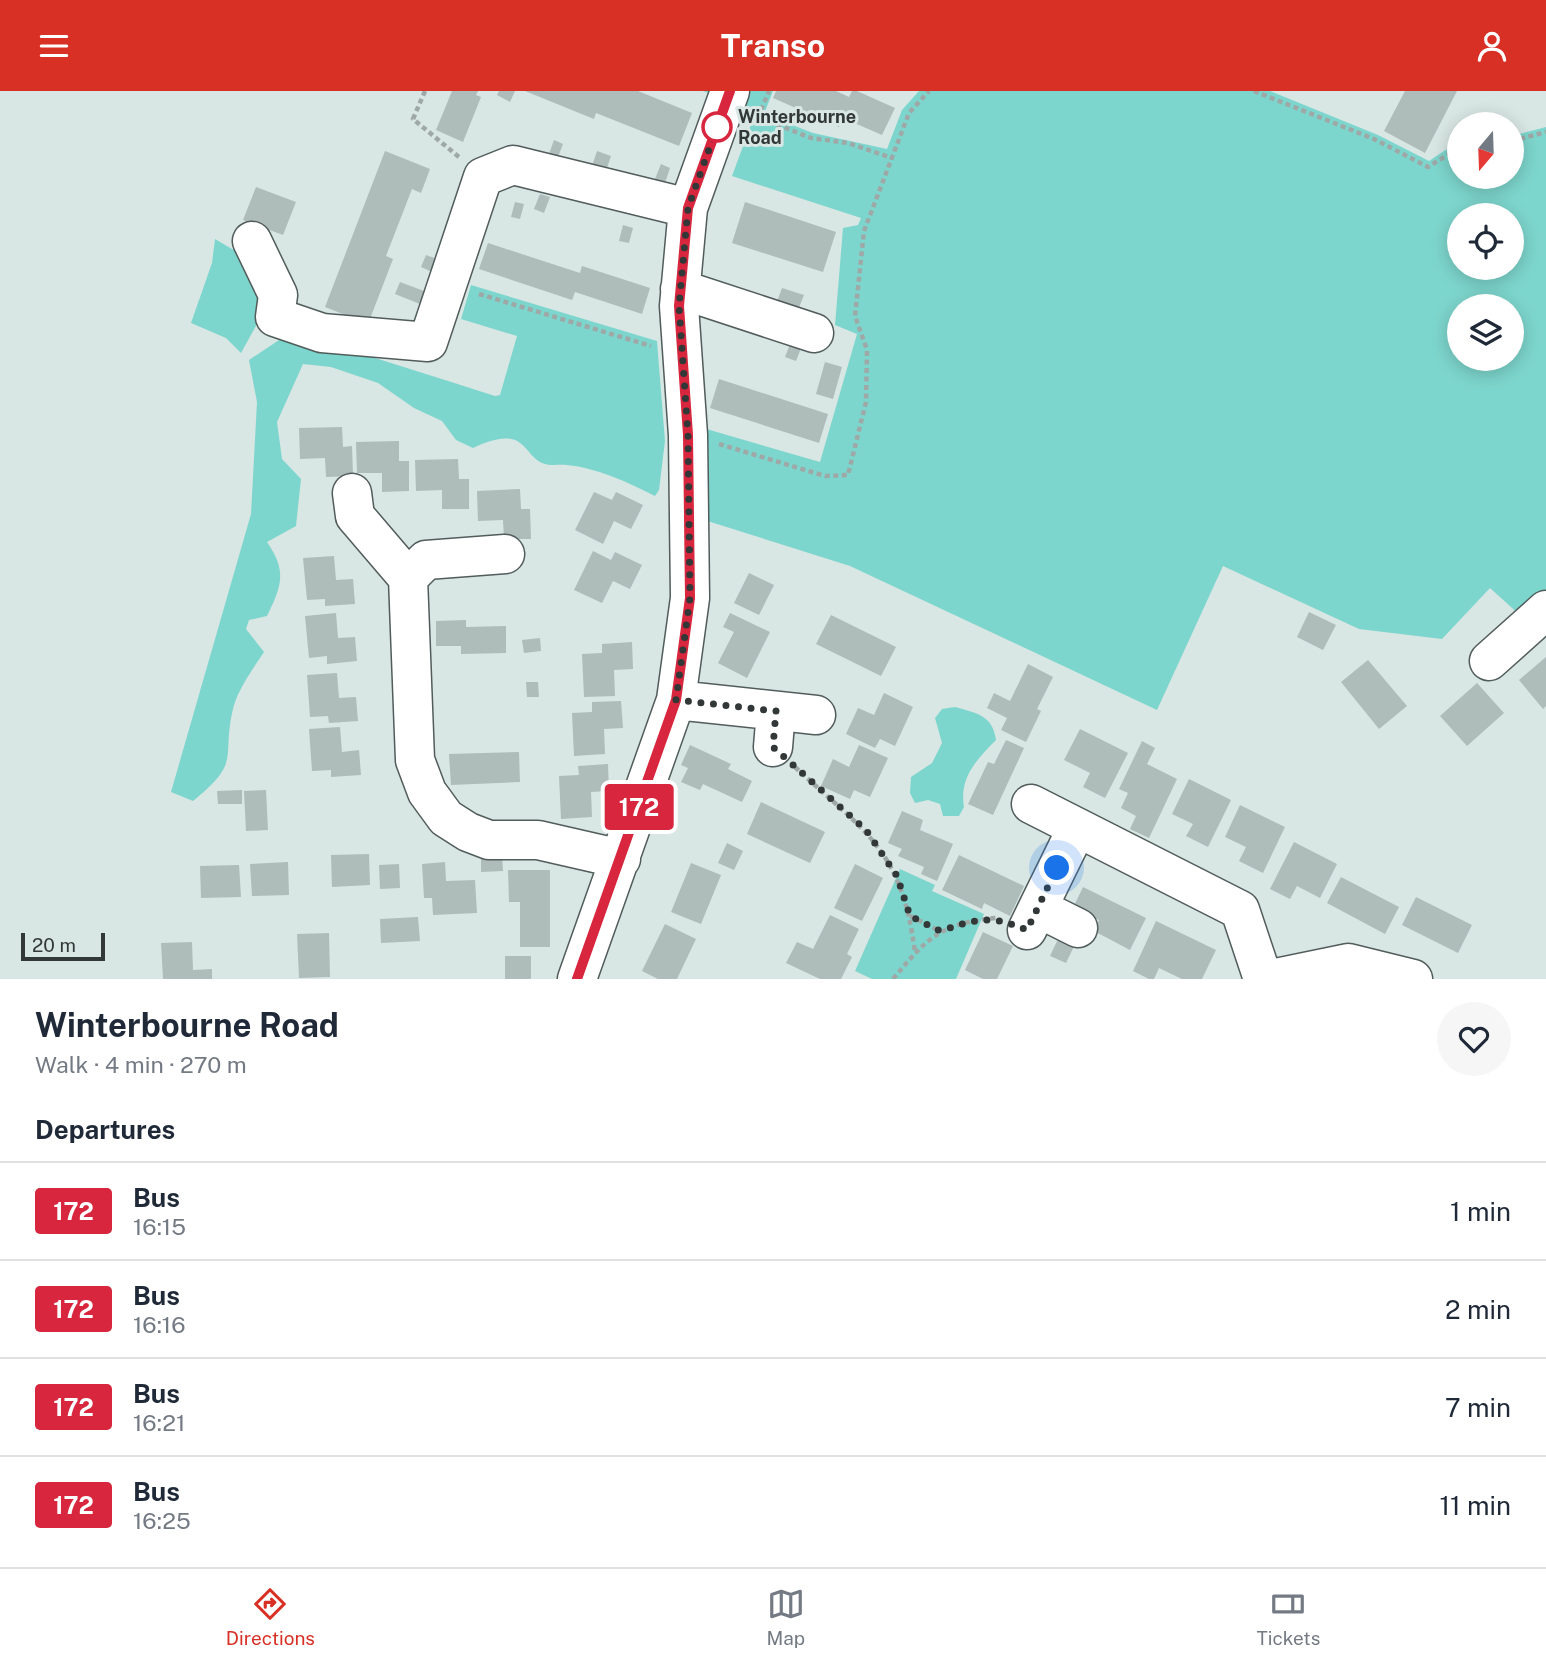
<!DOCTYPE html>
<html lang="en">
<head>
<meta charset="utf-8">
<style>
	body { margin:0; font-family:"Public Sans",sans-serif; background:#f6f6f7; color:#1f2937; height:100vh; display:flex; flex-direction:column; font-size:26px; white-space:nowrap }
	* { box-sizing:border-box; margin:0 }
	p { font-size:23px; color:#747a83 }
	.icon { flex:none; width:38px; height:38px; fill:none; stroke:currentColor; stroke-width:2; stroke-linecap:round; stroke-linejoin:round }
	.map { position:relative; height:888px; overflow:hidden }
	.drawer { display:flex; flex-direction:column; background:#fff; flex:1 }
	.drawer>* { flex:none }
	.badge { padding:0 14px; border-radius:5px; font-size:24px; line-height:46px }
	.needle { width:46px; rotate:199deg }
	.tools { position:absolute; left:1447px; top:21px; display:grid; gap:14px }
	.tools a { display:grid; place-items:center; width:77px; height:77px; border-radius:50%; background:#fff; box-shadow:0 4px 18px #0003; font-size:35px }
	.scale { position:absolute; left:21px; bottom:18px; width:84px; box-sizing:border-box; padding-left:7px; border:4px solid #323737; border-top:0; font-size:19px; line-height:24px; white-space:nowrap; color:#323737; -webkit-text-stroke:5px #d8e6e4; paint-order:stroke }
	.you { position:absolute; width:35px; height:35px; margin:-18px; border:5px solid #fff; border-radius:50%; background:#1a73e8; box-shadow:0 0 0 10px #1a73e833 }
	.map>.badge { position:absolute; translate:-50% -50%; box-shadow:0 0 0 4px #fff }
	h2 { padding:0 35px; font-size:26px; line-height:63px }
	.round { display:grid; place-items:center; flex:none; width:74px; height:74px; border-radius:37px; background:#f6f6f7 }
	.head { display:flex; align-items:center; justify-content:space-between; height:119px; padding:0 35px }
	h1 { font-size:33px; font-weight:700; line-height:52px }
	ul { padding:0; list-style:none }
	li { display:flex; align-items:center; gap:21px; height:98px; padding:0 35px; border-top:2px solid #e0e1e3 }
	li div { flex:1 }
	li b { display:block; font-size:26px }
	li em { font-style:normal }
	li .badge { min-width:77px; font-weight:700; text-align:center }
	header { display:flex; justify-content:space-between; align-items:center; height:91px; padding:0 35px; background:#d93025; color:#fff; font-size:32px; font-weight:700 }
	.tabs { display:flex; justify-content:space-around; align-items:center; height:98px; border-top:2px solid #e0e1e3; background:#fff; font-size:19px; color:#747a83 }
	.tabs a { display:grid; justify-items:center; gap:4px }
	.tabs .selected { color:#d93025 }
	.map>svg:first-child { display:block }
	.green { fill:#7dd6cd; fill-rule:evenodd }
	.building { fill:#aebcba }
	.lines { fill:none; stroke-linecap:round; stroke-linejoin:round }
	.minor-casing { stroke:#515c5b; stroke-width:41 }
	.path { stroke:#9ea9a7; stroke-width:4.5; stroke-dasharray:5 3.5; stroke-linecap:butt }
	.minor { stroke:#fff; stroke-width:38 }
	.line-casing { stroke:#fff; stroke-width:16 }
	.line { stroke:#d7263d; stroke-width:10 }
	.walk { stroke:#323737; stroke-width:7; stroke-dasharray:0 12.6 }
	.stop-dot { fill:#fff; stroke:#d7263d; stroke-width:3.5 }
	.labels { text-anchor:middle; stroke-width:6; stroke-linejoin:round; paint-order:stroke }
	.stop-label { font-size:18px; font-weight:bold; fill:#323737; stroke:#d8e6e4; text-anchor:start }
</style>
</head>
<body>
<header><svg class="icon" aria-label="menu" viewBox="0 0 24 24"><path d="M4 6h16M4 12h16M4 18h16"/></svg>Transo<svg class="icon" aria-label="person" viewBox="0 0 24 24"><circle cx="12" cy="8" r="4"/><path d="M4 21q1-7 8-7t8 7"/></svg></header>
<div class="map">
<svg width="1546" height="888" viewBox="0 0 1546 888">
	<rect width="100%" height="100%" fill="#d8e6e4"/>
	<path class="green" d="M703 0H773L764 23 813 42 887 58 902 19 919 0H1270L1378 44 1429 70 1459 50 1460 86H1512V45L1546 36V503L1522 526 1490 497 1442 548 1359 538 1223 475 1157 619 850 475 701 428 703 337 820 371 857 243 835 234 843 137 858 134 861 127 732 85 756 20ZM1460 124H1512V177H1460ZM1460 215H1512V268H1460Z
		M215 148 254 171 262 224 241 262 226 247 191 232 212 172Z
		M471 194 657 250 665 350 659 399 655 405C627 391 598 377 567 374 560 373 552 375 545 373 533 370 529 358 520 352 508 342 485 351 473 357L456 349 442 330 414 317 378 292 331 276 303 273 277 331 282 368 301 388 296 435 267 451C287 480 282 494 267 525L249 529 246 538 264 561C254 576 239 597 234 614 220 667 244 669 193 710L171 701 251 423 257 311 249 269 291 241C360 262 427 283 495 305L500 304 517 245 461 228Z
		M955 616C976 622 993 624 996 649 976 669 959 687 964 716L959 725H943L940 713 928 709 915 712 910 702 911 686 932 672 942 652 935 627 942 618Z
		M900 778 935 794 932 800 984 823 956 888H872L855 880Z"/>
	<path class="building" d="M452 0H478L476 4 481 6 463 51 436 39Z
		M499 0H515L510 11 497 4Z
		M525 0H638L692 22 679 55 596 22 594 28Z
		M776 0H836L849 6 852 0H857L895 17 882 44 843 27 839 36 773 7Z
		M1405 0H1457L1425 62 1384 40Z
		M554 49 563 53 558 66 549 63Z
		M385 60 430 78 421 102 412 98 386 165 393 168 368 233 325 216Z
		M597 60 611 65 606 80 592 75Z
		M661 73 670 77 665 92 655 88Z
		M256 96 296 111 283 144 243 129Z
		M540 103 550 106 544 122 534 118Z
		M515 111 524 113 520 128 511 126Z
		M745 111 836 141 823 181 732 152Z
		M623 134 633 137 629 152 619 150Z
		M488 152 580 182 582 175 650 197 642 223 575 201 572 209 479 178Z
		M426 164 437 168 432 181 421 176Z
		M400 191 424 200 420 213 395 203Z
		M782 197 804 204 796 224 775 216Z
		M792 248 803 252 796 270 785 266Z
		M825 271 842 276 833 308 816 303Z
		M719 288 828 323 819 352 710 317Z
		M342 336 343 356 352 355 353 385 326 386 325 367 300 368 299 337Z
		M399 350V370H409V400L382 401V382H357L356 351Z
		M458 368 459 388H469V418H442V399L416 400 415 369Z
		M520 398 521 418H530L531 448H504L503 429 478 430 477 400Z
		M594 401 612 409 616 401 643 414 631 438 614 430 603 453 575 439Z
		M593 460 611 469 615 461 642 474 630 498 613 490 602 512 574 499Z
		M334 465 336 489 353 488 355 513 325 515V508L307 509 303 467Z
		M749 482 774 494 759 524 734 512Z
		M1309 521 1336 534 1323 559 1297 546Z
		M336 522 338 547 355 546 357 570 327 573V565L309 567 305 525Z
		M730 522 770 541 747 587 718 572 734 541 723 536Z
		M831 524 896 556 881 585 816 553Z
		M466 529V536L506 535V562L461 563V555H436V530Z
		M540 547 541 560 524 562 522 549Z
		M632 551 633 578 614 579 615 605 584 606 582 563 602 562V553Z
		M1546 566V615L1543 618 1519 589Z
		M1368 569 1407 615 1379 638 1341 591Z
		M1028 573 1053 586 1037 618 1041 620 1026 651 1001 639 1007 627 987 617 994 602 1010 610Z
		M337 582 339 607 356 606 358 630 329 632 328 625 310 626 307 584Z
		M526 591H538L539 606H527Z
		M1477 592 1504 622 1467 655 1440 625Z
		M884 602 913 616 895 655 880 648 875 657 846 643 858 617 874 624Z
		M621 610 623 637 604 638 605 663 574 665 572 622 592 621V611Z
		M340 636 342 661 359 659 361 684 331 686V679L312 680 309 638Z
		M1080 638 1128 662 1105 707 1083 696 1090 682 1064 669Z
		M1006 649 1024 657 993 724 968 713 988 671 994 673Z
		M1142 650 1155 657 1147 673 1177 688 1149 747 1130 738 1136 725 1121 717 1128 702 1119 698Z
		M690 654 731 673 728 678 752 690 742 711 703 693 700 699 681 691 688 677 681 674Z
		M859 654 888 667 870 706 854 699 850 708 821 695 833 668 849 676Z
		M519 661 520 691 451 694 449 663Z
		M608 673 609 700 591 701 592 726 561 728 559 685 579 684 578 675Z
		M1189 688 1231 709 1208 756 1186 745 1193 733 1172 723Z
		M242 699V713H218L217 700Z
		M266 699 268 739 246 740 244 700Z
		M761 711 825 741 810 772 747 743Z
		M1240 714 1285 736 1263 782 1239 770 1246 756 1225 746Z
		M902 720 923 729 920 739 953 753 937 790 921 783 924 776 898 765 902 758 888 752Z
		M1294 751 1337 773 1320 807 1297 795 1290 808 1270 798Z
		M727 752 743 760 734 779 718 772Z
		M369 763 370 794 332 796 331 764Z
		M502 764 503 780 481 781V765Z
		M959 764 1024 795 1010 825 984 812 982 818 942 799Z
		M288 771 289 804 252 805 250 773Z
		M445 771 446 790 475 789 477 822 433 824 432 807H424L422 773Z
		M691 772 721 784 701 833 671 821Z
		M399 773 400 797 380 798 379 774Z
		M855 773 883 787 862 830 834 817Z
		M239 774 241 806 201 807 200 775Z
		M508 779H550V856H520V811H509Z
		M1341 786 1399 816 1385 843 1327 812Z
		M1083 796 1146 827 1130 859 1094 840 1099 829 1073 817Z
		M1416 806 1472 834 1458 862 1402 834Z
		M830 824 859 838 847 863 852 866 841 888H820L786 872 797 851 813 858Z
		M418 826 420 850 381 852 380 828Z
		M1156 830 1216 859 1202 888H1182L1159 877 1154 888H1149L1133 880Z
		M665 833 696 848 677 888H658L642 880Z
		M983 841 1013 855 997 888H983L965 879Z
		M329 842 330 886 299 887 297 843Z
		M1060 844 1076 851 1066 872 1050 865Z
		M192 851 193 879 212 878V888H163L161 852Z
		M505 865H531V888H505Z"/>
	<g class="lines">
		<defs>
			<path id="minor" d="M252 150 278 204 275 226 322 242 428 251 483 86 513 74 688 117
				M680 198 814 242
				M352 402 355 425 408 487 415 669 427 701 446 727 468 741 489 749H538L621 768
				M408 487 426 469 505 463
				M1489 570 1546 519
				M676 609 816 624
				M773 656 776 620
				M1031 713 1240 819 1263 888
				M1038 817 1078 837
				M1027 839 1077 737
				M577 888 676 609 690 507 688 344 679 215 688 117 730 0
				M1271 888 1348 872 1413 888"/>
		</defs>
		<use href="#minor" class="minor-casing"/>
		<path class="path" d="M425 0 413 28 459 66
			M1254 0 1374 48 1428 76 1460 56
			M761 19 769 0
			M753 24 811 47 848 52 892 67
			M1512 50 1546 41
			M479 203 651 255
			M719 353 825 385 848 384 866 311 867 259 855 225 864 140 909 22 929 0
			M795 676C866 742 902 758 915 862
			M910 825 940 840
			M893 888C927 847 941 832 996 827"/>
		<use href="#minor" class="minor"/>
	</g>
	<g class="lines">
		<defs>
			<path id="line" d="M577 888 676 609 690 507 688 344 679 215 688 117 730 0"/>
		</defs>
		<use href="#line" class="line-casing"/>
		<use href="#line" class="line"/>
		<path class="walk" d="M717 36 688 117 679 215 688 344 690 507 676 609 776 620 773 656 866 739 897 785 910 825 940 840C978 828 989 823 1027 839L1057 777"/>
	</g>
	<circle class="stop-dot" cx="717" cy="36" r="14"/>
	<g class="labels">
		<g class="stop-label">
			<text x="738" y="32">Winterbourne<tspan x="738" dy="21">Road</tspan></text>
		</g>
	</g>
</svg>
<div class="tools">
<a><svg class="needle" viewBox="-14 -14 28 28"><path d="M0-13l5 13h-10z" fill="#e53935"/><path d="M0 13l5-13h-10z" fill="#747a83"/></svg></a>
<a><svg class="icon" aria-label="locate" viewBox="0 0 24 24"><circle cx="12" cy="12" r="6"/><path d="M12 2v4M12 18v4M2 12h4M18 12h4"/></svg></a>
<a><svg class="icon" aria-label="layers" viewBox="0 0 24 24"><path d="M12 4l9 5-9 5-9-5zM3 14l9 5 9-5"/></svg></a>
</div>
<div class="scale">20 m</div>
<div class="you" style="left:1057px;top:777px"></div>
<b class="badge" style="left:639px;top:716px;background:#d7263d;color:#fff">172</b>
</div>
<section class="drawer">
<div class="head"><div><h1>Winterbourne Road</h1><p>Walk · 4 min · 270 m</p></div><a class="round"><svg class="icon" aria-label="heart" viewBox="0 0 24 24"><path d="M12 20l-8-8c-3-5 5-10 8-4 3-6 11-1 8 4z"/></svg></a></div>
<h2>Departures</h2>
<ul>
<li><span class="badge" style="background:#d7263d;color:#fff">172</span><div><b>Bus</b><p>16:15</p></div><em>1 min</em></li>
<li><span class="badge" style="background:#d7263d;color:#fff">172</span><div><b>Bus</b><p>16:16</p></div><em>2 min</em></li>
<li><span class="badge" style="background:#d7263d;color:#fff">172</span><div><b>Bus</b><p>16:21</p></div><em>7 min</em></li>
<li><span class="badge" style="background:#d7263d;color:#fff">172</span><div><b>Bus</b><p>16:25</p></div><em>11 min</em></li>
</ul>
</section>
<nav class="tabs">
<a class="selected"><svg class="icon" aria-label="directions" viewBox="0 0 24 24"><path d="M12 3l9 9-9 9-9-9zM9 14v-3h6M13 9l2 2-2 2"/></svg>Directions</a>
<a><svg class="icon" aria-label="map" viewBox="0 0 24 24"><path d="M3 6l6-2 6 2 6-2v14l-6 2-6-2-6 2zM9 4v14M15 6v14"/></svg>Map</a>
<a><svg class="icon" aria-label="tickets" viewBox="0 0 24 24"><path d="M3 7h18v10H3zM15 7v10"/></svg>Tickets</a>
</nav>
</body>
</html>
